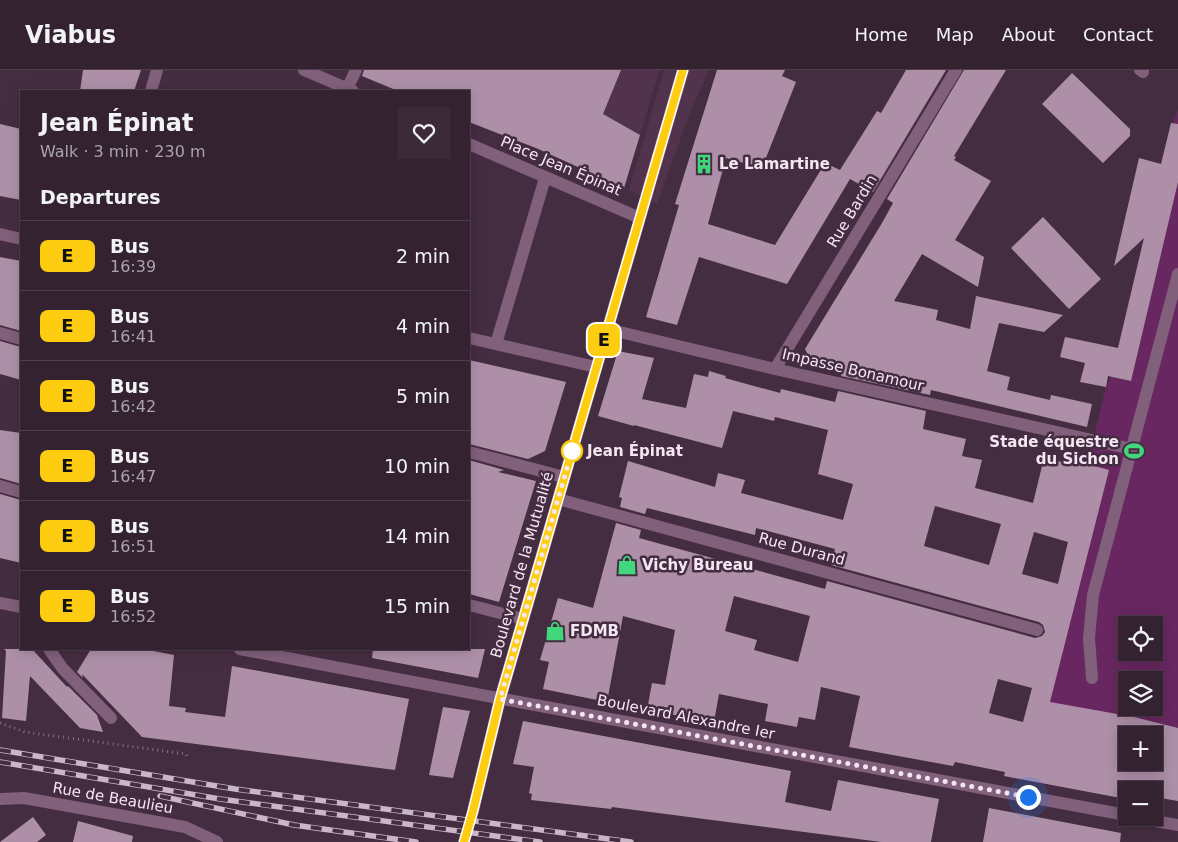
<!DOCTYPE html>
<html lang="en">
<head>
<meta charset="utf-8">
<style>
	body { margin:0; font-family:"DejaVu Sans",sans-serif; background:#3c2a39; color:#f1f3f6; height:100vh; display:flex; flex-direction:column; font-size:19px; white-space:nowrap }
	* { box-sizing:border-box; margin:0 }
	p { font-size:16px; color:#a9a4ab }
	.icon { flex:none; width:28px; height:28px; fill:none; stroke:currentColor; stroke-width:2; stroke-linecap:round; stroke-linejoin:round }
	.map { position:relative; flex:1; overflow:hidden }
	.sheet { position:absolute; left:20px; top:20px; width:450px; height:560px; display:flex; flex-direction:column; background:#342231; border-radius:0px; box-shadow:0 2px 12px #0003,0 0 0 1px #4e3f4d }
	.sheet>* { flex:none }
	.badge { padding:0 10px; border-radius:8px; font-size:18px; line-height:32px }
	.buttons { position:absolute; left:1118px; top:546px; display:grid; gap:10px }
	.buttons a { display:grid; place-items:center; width:45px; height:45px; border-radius:0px; background:#342231; box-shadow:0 2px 12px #0003,0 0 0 1px #4e3f4d; font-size:25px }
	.you { position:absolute; width:25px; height:25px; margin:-12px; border:4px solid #fff; border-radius:50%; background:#1a73e8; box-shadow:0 0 0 8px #1a73e833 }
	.map>.badge { position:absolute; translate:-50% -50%; box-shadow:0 0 0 2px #fff }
	h2 { padding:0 20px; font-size:19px; line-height:45px }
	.round { display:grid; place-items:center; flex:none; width:52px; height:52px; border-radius:0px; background:#3c2a39 }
	.headline { display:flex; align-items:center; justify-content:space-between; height:85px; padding:0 20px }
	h1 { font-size:24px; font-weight:600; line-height:38px }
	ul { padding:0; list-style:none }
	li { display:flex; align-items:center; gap:15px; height:70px; padding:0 20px; border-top:1px solid #4e3f4d }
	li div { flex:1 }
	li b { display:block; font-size:19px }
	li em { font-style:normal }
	li .badge { min-width:55px; font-weight:700; text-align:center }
	header { display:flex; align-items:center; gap:30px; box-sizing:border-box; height:70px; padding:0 25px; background:#342231; border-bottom:1px solid #4e3f4d }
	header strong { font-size:24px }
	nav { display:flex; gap:28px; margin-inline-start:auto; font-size:18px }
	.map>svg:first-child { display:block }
	.built { fill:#52334d }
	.green { fill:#682760; fill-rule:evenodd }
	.building { fill:#ad90a8; fill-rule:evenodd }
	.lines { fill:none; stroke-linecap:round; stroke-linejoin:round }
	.minor-tunnel { stroke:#60495c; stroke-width:12; stroke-dasharray:12 6; stroke-linecap:butt }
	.path { stroke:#857081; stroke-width:3; stroke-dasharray:1 4; stroke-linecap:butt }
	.minor { stroke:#81607b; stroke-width:12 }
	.rail-casing { stroke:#c9b7c6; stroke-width:5.5 }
	.rail { stroke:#452d41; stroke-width:4; stroke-dasharray:11; stroke-linecap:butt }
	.line-casing { stroke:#fff; stroke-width:11 }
	.line { stroke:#fecd11; stroke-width:8 }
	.walk { stroke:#f6e6f3; stroke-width:5; stroke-dasharray:0 9 }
	.stop-dot { fill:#fff; stroke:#fecd11; stroke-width:2.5 }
	.labels { text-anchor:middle; stroke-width:5; stroke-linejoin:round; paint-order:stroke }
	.poi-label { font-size:15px; font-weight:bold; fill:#f6e6f3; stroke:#452d41; text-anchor:start }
	.street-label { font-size:15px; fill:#f6e6f3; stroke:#452d41 }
	.stop-label { font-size:15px; font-weight:bold; fill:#f6e6f3; stroke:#452d41; text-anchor:start }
</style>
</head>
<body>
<header>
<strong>Viabus</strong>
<nav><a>Home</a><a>Map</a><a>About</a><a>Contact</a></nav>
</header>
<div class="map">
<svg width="1178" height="772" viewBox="0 0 1178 772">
	<rect width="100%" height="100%" fill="#452d41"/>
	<path class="built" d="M526 0H659L640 65Z
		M664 0H709L689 45 657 134 629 120Z"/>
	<path class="green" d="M1178 39V692L1154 686V665H1126V691L1119 727 1017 709 1042 579 1106 317 1111 307 1164 81ZM1126 555H1154V582H1126ZM1126 610H1154V638H1126Z"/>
	<path class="building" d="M83 0H141L134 21H80Z
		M364 0H621L603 44 640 65 624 118 536 78 469 52V21H398L362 6Z
		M717 0H785L782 6 796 12 762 98 726 88 708 154 775 175 825 93 840 100 877 41 881 43 906 0H946L873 122 850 109 787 214 699 187 677 255 646 247 679 135 675 134Z
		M964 0H1006L954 86 956 87 954 90 991 111 955 170 984 187 978 217 922 184 894 231 938 240 936 250 970 259 976 226 1063 245 1044 262 999 253 987 301 1010 307 1007 320 1050 330 1051 325 1092 334 1087 357 931 320 930 325 841 306 843 299 811 291 805 279 882 153 893 133 887 129Z
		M1072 3 1130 59V66L1103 93 1042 34Z
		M1171 53 1178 54V112L1131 311 1108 306 1106 317 1080 312 1085 293 1060 287 1065 267 1118 278 1144 168 1114 196 1139 88 1161 94Z
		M0 54 21 59V130L0 126Z
		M1043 147 1101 209 1069 239 1011 178Z
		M0 187 21 191V261L0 255Z
		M0 271 21 277V310L0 304Z
		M618 281 654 288 642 329 686 338 694 304 708 307 709 301 726 306 725 308 780 323 781 319 835 332 838 321 926 341 923 359 966 369 962 386 982 390 975 418 1033 433 1044 388 1075 395 1076 391 1109 400 1050 632 1134 647 1178 658V731L1154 727V720H1126V729L1004 706 1005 702 955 692 953 696 849 677 860 626 821 617 815 650 799 647 797 657 765 651 768 634 719 624 714 652 647 640 652 613 665 615 675 560 623 546 607 632 543 619 549 592 540 590 558 528 593 538 616 453 641 460 639 468 825 519 827 511 1035 568 1042 566 1045 562 1043 555 1039 552 831 495 835 479 756 458 755 465 647 438 645 444 620 437 622 428 619 427 628 391 715 417 718 403 745 410 741 423 843 450 853 414 818 404 828 360 775 347 774 351 733 341 722 378 634 355V356L598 346ZM935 436 1001 454 989 495 924 476ZM1034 462 1068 472 1058 514 1022 504ZM734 526 810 546 798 592 754 580 757 570 725 561ZM998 609 1032 618 1023 652 989 643ZM1126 665H1154V692H1126Z
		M469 290 566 312 545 381 528 389 469 374Z
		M0 360 21 363V414L0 408Z
		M469 390 504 400 498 402 536 411 499 532 469 524Z
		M0 424 21 430V493L0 488Z
		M4 579H32L67 617 68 616 97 645 103 662 80 658 30 606 26 651 2 648 6 581Z
		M91 579H143L174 585 169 636 186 638 185 642 225 647 232 596 409 629 395 700 142 667 82 604 83 608 77 602Z
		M373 579H485L478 608 372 588Z
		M443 637 470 641 453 708 429 705Z
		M523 651 791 701 785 732 831 741 838 710 939 729 931 772H881L612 737 611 739 531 730 532 724 529 723 534 697 513 694Z
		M989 738 1121 763 1120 772H983Z
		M33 747 46 765 37 772H0Z
		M78 751 133 766 132 772H73Z"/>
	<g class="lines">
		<path class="minor-tunnel" d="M464 772 473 741"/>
		<path class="path" d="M0 653 25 662 186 684 188 689"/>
		<path class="minor" d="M304 0 353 21
			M1140 0 1143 2
			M347 19 356 0
			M151 21 157 0
			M469 74 640 148
			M0 164 21 169
			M607 259 775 299 1132 379
			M0 263 21 269
			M469 268 596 297
			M496 274 545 108
			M775 299 956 0
			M469 382 564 407
			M0 416 21 422
			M558 429 1037 560
			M0 533 21 537
			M469 535 523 549
			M49 579 63 599 111 648
			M240 579 519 632 1126 745
			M1092 608 1089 568 1093 525 1178 204
			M0 729 24 728 185 757 217 772
			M473 741 500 629 683 0
			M1138 748 1178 755"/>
		<defs>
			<path id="rail" d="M0 680 235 719 631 772
				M0 692 220 729 540 772
				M160 726 294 755 416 772"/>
		</defs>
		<use href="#rail" class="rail-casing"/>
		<use href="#rail" class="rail"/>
	</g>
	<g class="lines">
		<defs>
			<path id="line" d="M464 772 473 741 500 629 683 0"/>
		</defs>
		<use href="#line" class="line-casing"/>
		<use href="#line" class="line"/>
		<path class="walk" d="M572 381 500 629 1028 727"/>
	</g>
	<defs>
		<symbol id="building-bare" viewBox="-9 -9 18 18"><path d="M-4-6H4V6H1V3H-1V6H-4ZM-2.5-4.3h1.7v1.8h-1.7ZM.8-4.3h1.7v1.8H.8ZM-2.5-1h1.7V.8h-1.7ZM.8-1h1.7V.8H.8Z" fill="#41d77c" stroke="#452d41" stroke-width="2.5" paint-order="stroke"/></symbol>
		<symbol id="stadium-bare" viewBox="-9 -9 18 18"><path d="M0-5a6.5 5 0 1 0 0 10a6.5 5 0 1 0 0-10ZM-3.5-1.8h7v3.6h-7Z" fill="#41d77c" stroke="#452d41" stroke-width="2.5" paint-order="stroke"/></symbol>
		<symbol id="shop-bare" viewBox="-9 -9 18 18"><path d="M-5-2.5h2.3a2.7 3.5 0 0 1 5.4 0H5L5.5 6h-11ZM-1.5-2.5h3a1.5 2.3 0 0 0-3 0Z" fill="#41d77c" stroke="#452d41" stroke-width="2.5" paint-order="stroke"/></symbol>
	</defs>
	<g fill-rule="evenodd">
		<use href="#building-bare" x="690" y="80" width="28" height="28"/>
		<use href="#stadium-bare" x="1120" y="367" width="28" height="28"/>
		<use href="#shop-bare" x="613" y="481" width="28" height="28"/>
		<use href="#shop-bare" x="541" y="547" width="28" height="28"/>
	</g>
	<circle class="stop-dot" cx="572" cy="381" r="10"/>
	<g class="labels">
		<g class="poi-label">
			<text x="719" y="99">Le Lamartine</text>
			<text x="1119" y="377" text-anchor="end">Stade équestre<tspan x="1119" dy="17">du Sichon</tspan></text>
			<text x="642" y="500">Vichy Bureau</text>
			<text x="570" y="566">FDMB</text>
		</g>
		<g class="street-label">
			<text transform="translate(561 96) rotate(23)" y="5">Place Jean Épinat</text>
			<text transform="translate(852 141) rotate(-59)" y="5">Rue Bardin</text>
			<text transform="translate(853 300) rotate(13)" y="5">Impasse Bonamour</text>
			<text transform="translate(802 479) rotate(15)" y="5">Rue Durand</text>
			<text transform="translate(522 495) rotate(-74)" y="5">Boulevard de la Mutualité</text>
			<text transform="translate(686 647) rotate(11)" y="5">Boulevard Alexandre Ier</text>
			<text transform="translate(113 728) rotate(10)" y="5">Rue de Beaulieu</text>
		</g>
		<g class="stop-label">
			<text x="587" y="386">Jean Épinat</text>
		</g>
	</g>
</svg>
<div class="buttons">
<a><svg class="icon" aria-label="locate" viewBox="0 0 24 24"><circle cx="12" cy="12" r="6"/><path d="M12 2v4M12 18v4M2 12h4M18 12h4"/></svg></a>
<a><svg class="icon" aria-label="layers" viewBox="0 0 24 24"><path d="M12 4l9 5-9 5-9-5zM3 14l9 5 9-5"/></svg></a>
<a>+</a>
<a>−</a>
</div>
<div class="you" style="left:1028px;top:727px"></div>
<b class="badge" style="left:604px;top:270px;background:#fecd11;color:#111">E</b>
<section class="sheet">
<div class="headline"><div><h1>Jean Épinat</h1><p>Walk · 3 min · 230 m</p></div><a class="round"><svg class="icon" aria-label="heart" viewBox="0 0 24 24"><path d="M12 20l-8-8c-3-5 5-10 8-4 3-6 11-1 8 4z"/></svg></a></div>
<h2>Departures</h2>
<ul>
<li><span class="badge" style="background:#fecd11;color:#111">E</span><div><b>Bus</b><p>16:39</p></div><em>2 min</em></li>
<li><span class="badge" style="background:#fecd11;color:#111">E</span><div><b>Bus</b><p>16:41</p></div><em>4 min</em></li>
<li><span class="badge" style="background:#fecd11;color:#111">E</span><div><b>Bus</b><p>16:42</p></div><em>5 min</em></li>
<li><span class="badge" style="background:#fecd11;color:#111">E</span><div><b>Bus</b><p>16:47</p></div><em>10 min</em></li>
<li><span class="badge" style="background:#fecd11;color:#111">E</span><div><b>Bus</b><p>16:51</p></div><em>14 min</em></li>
<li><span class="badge" style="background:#fecd11;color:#111">E</span><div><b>Bus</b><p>16:52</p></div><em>15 min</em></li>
</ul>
</section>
</div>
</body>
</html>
